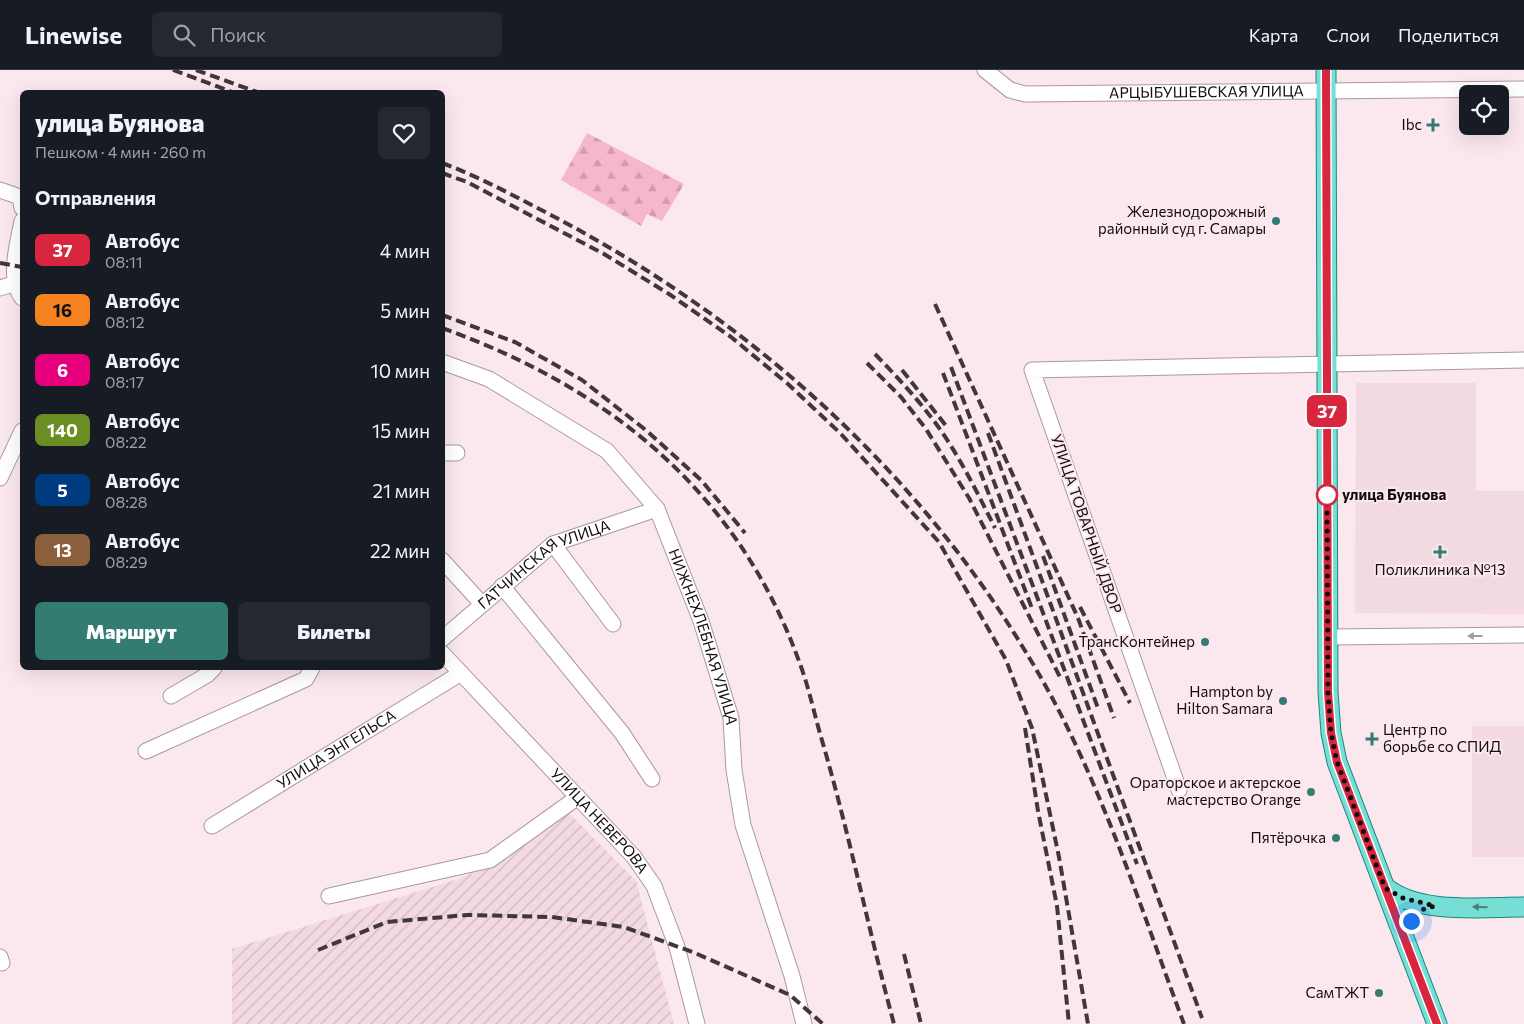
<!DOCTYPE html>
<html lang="ru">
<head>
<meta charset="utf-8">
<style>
	body { margin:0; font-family:Commissioner,sans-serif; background:#242831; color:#f1f3f6; height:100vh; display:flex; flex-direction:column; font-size:19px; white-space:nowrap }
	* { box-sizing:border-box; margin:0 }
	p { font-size:16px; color:#9ea1a6 }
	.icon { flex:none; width:28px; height:28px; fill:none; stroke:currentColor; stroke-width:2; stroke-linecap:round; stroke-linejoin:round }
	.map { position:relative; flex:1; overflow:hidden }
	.details { position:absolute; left:20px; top:20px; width:425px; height:580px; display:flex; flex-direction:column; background:#171b24; border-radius:8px; box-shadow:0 5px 20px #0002 }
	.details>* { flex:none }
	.badge { padding:0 10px; border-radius:8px; font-size:18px; line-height:32px }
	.controls { position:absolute; left:1459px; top:15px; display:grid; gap:10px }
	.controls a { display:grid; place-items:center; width:50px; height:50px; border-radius:8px; background:#171b24; box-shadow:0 5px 20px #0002; font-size:25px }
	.you { position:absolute; width:25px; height:25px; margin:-12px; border:4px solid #fff; border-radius:50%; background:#1a73e8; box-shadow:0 0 0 8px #1a73e833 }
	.map>.badge { position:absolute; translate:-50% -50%; box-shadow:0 0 0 2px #fff }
	h2 { padding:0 15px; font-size:19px; line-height:45px }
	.round { display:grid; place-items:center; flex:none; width:52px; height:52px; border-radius:8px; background:#242831 }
	.head { display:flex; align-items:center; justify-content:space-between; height:85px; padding:0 15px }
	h1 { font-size:24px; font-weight:800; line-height:38px }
	.button { display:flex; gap:10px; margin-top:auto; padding:10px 15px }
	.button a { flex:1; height:58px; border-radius:8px; background:#347b72; color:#fff; font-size:20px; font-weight:800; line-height:58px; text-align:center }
	.button a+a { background:#242831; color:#f1f3f6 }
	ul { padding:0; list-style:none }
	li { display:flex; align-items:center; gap:15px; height:60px; padding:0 15px }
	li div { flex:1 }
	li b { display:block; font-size:19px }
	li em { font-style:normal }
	li .badge { min-width:55px; font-weight:700; text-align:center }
	header { display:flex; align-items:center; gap:30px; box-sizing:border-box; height:70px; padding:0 25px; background:#171b24; border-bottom:1px solid #363941 }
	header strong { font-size:24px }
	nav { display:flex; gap:28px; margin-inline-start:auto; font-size:18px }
	.search { width:350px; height:45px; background:#242831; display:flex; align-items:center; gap:12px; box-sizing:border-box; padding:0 18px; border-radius:8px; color:#9ea1a6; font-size:19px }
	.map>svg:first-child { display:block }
	.built { fill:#f3d9e1 }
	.industrial { fill:url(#industrial-furrows) }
	.forest { fill:url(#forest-firs) }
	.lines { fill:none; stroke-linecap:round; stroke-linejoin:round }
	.minor-casing { stroke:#aa989e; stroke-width:17 }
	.major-casing { stroke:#18877d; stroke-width:21 }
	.minor { stroke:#fff; stroke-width:15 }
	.major { stroke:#76ded4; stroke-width:19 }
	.rail { stroke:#3f3739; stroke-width:4; stroke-dasharray:10 5; stroke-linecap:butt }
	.oneway { fill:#a19e9f }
	.oneway2 { fill:#49807b }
	.line-casing { stroke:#fff; stroke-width:11 }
	.line { stroke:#d7263d; stroke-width:8 }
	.walk { stroke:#130d0f; stroke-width:5; stroke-dasharray:0 9 }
	.poi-dot { fill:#347b72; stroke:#fbe8ee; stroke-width:2 }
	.stop-dot { fill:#fff; stroke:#d7263d; stroke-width:2.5 }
	.labels { text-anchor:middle; stroke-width:4; stroke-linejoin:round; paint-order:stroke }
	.street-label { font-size:15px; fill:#130d0f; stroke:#fbe8ee }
	.poi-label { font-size:15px; fill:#130d0f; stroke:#fbe8ee; text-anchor:end }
	.stop-label { font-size:15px; font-weight:bold; fill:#130d0f; stroke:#fbe8ee; text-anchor:start }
</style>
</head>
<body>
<header>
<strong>Linewise</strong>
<div class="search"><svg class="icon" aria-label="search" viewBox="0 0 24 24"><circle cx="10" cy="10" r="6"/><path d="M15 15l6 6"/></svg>Поиск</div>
<nav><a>Карта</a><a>Слои</a><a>Поделиться</a></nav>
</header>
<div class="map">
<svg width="1524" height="954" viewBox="0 0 1524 954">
	<defs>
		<pattern id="industrial-furrows" width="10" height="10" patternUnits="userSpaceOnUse" patternTransform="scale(1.25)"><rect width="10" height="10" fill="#f3d9e1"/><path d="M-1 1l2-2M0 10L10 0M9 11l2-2" fill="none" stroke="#cfb9c0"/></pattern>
		<pattern id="forest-firs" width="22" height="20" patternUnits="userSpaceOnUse" patternTransform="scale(1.25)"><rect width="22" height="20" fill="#f6b6cb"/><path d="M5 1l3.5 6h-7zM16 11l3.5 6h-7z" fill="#d29bad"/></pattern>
	</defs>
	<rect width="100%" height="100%" fill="#fbe8ee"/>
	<path class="built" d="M1356 313H1476V421H1524V544L1355 543Z
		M1472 656H1524V787H1472Z"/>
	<path class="industrial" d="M566 740 636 811 674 954H232V879L455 810 492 795Z"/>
	<path class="forest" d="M587 63 684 114 662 151 647 144 641 156 561 110Z"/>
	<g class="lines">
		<defs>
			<g id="minor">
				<path id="s1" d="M985 0 1010 20 1025 24 1524 19"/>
				<path d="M0 120 20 127 22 138"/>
				<path d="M22 151C18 173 7 208 22 228"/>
				<path d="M0 218 16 213"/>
				<path id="s2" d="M442 292 489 309 607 381 657 439 701 551 731 648 734 700 743 755 792 906 804 954"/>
				<path d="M442 383H457"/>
				<path d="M0 408 22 361"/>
				<path d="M553 474 613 554"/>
				<path d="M442 490 482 534"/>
				<path d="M502 516 622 663 652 709"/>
				<path d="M1328 567 1524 565"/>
				<path id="s3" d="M442 569 553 474 657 439"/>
				<path id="s4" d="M442 583 634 787 654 816 677 877 697 954"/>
				<path d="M171 626 207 605 214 598"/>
				<path d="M146 681 306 609 312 598"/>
				<path d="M1179 720 1032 300 1524 290"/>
				<path id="s5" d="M212 756 461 603"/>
				<path d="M329 826 490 790 578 727"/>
				<path d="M0 887 2 893"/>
			</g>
			<path id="major" d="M1326 0 1328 622 1331 663 1337 692 1437 954
				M1385 817C1418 845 1483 837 1524 837"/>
		</defs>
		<use href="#minor" class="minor-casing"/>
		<use href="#major" class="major-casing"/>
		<use href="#minor" class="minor"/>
		<use href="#major" class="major"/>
		<path class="rail" d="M173 0 232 22
			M196 0 257 22
			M442 93C480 107 514 126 549 144 746 247 916 397 1030 589 1098 701 1138 831 1184 954
			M442 103 467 112 604 184 669 224 731 267 788 314 841 364 939 472 1006 590 1032 658 1059 787 1088 954
			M0 193 22 197
			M935 234 1078 548 1114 648
			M442 245 515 272 582 310 647 361 702 411 745 463
			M442 258C610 318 739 423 800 594 809 618 814 643 821 667 849 762 868 858 894 954
			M875 284C896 306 916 327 934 351 958 383 977 422 995 458
			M867 293 901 327 926 359 969 428 1061 609
			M951 297 1137 794
			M902 300 947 357
			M943 303 1033 541
			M988 363 1202 948
			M1043 486 1099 641
			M1080 537 1130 633
			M1025 658 1038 741 1057 836 1069 954
			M318 880 387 852 467 845 552 847 624 857 695 883 790 925 823 954
			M904 884 921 954"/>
	</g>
	<defs><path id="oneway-solid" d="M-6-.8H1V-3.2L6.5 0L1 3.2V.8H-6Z" transform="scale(1.25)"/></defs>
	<use class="oneway" href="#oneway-solid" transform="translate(1475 566) rotate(180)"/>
	<use class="oneway2" href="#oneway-solid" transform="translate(1480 837) rotate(-179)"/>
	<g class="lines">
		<defs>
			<path id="line" d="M1326 0 1328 622 1331 663 1337 692 1437 954"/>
		</defs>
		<use href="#line" class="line-casing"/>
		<use href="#line" class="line"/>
		<path class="walk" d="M1327 425 1328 622 1331 663 1337 692 1385 818 1403 828 1435 836 1421 840 1411 851"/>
	</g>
	<g class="poi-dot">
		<path d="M1430.5 47.5h5v5h5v5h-5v5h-5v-5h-5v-5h5z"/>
		<circle cx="1276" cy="151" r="5"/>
		<path d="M1437.5 474.5h5v5h5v5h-5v5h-5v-5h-5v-5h5z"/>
		<circle cx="1205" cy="572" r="5"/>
		<circle cx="1283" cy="631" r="5"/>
		<path d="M1369.5 661.5h5v5h5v5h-5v5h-5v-5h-5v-5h5z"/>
		<circle cx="1311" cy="722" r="5"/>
		<circle cx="1336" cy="768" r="5"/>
		<circle cx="1379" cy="923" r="5"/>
	</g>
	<circle class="stop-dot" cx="1327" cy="425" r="10"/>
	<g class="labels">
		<g class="street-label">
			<text dy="5" stroke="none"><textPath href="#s1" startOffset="229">АРЦЫБУШЕВСКАЯ УЛИЦА</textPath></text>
			<text transform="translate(1086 454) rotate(71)" y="5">УЛИЦА ТОВАРНЫЙ ДВОР</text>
			<text dy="5" stroke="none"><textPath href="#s3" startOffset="128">ГАТЧИНСКАЯ УЛИЦА</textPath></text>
			<text dy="5" stroke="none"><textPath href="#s2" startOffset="401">НИЖНЕХЛЕБНАЯ УЛИЦА</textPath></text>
			<text dy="5" stroke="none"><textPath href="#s5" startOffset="146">УЛИЦА ЭНГЕЛЬСА</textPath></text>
			<text dy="5" stroke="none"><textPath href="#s4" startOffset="230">УЛИЦА НЕВЕРОВА</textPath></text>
		</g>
		<g class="poi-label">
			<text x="1422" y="60">Ibc</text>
			<text x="1266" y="147">Железнодорожный<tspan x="1266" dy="17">районный суд г. Самары</tspan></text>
			<text x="1440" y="505" text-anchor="middle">Поликлиника №13</text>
			<text x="1195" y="577">ТрансКонтейнер</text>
			<text x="1273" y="627">Hampton by<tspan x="1273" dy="17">Hilton Samara</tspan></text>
			<text x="1383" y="665" text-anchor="start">Центр по<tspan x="1383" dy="17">борьбе со СПИД</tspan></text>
			<text x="1301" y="718">Ораторское и актерское<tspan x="1301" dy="17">мастерство Orange</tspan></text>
			<text x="1326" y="773">Пятёрочка</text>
			<text x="1369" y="928">СамТЖТ</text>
		</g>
		<g class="stop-label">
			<text x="1342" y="430">улица Буянова</text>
		</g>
	</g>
</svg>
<div class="controls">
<a><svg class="icon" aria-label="locate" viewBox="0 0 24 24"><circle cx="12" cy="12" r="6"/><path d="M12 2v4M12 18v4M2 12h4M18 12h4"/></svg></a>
</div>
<div class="you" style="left:1411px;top:851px"></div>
<b class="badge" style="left:1327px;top:341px;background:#d7263d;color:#fff">37</b>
<section class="details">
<div class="head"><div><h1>улица Буянова</h1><p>Пешком · 4 мин · 260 m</p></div><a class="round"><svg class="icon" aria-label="heart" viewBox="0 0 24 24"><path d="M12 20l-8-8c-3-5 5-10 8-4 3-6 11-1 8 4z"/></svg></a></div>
<h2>Отправления</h2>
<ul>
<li><span class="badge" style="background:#d7263d;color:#fff">37</span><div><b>Автобус</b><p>08:11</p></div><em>4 мин</em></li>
<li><span class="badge" style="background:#f58220;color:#111">16</span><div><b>Автобус</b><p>08:12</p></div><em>5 мин</em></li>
<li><span class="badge" style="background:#e6007e;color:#fff">6</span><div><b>Автобус</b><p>08:17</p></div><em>10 мин</em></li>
<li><span class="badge" style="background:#6b8e23;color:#fff">140</span><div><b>Автобус</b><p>08:22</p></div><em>15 мин</em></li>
<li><span class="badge" style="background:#003b80;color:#fff">5</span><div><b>Автобус</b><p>08:28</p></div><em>21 мин</em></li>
<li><span class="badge" style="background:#8b5e3c;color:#fff">13</span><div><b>Автобус</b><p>08:29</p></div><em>22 мин</em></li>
</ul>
<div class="button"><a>Маршрут</a><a>Билеты</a></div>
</section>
</div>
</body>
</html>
